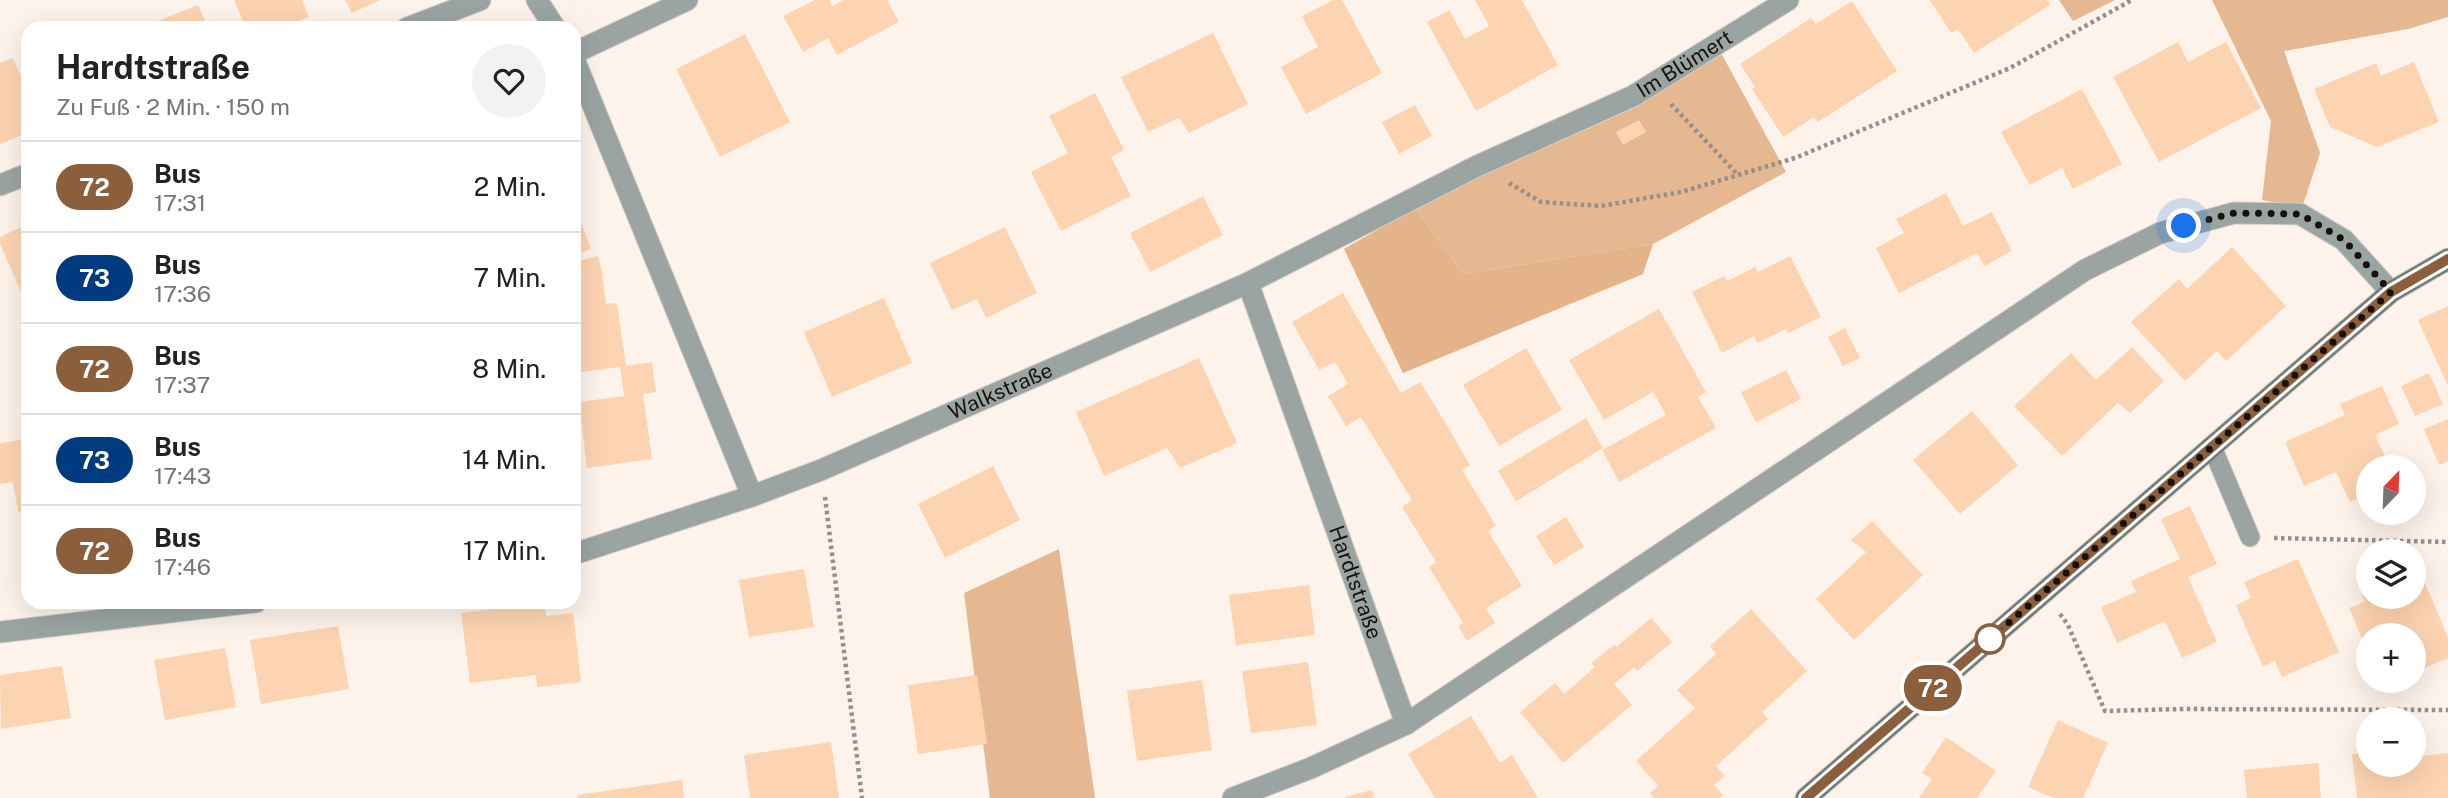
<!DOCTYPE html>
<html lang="de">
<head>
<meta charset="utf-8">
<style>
	body { margin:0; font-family:"Public Sans",sans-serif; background:#f2f2f2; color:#222; height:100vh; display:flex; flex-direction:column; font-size:26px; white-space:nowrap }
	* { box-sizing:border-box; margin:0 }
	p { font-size:23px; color:#767676 }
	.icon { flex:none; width:38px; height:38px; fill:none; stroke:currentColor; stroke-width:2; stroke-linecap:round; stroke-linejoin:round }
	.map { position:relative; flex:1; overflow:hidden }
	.drawer { position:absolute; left:21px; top:21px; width:560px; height:588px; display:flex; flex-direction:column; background:#fff; border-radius:21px; box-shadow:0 7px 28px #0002 }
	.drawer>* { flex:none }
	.badge { padding:0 14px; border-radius:23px; font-size:24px; line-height:46px }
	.needle { width:46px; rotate:23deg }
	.fabs { position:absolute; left:2356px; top:455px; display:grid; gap:14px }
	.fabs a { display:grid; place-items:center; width:70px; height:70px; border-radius:50%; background:#fff; box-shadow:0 7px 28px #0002; font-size:35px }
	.you { position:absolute; width:35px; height:35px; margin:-18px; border:5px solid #fff; border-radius:50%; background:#1a73e8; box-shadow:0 0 0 10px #1a73e833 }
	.map>.badge { position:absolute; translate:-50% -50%; box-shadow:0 0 0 4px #fff }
	.round { display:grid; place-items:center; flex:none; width:74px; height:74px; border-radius:37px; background:#f2f2f2 }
	.head { display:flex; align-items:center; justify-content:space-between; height:119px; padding:0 35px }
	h1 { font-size:33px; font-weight:700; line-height:52px }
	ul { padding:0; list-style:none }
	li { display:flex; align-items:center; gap:21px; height:91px; padding:0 35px; border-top:2px solid #e0e0e0 }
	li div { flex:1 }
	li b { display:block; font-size:26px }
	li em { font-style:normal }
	li .badge { min-width:77px; font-weight:700; text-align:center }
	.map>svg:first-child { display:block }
	.green { fill:#e5b891 }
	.forest { fill:#e4b389 }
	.building { fill:#fdd4b2 }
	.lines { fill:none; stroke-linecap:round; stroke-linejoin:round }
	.lane-casing { stroke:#d9cfc6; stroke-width:21 }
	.street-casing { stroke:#d9cfc6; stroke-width:23 }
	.secondary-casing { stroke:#d9cfc6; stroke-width:23 }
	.path { stroke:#988f88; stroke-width:4.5; stroke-dasharray:3.5 3.5; stroke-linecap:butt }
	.lane { stroke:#99a4a3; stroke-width:19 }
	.street { stroke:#99a4a3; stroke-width:21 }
	.secondary { stroke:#6d7d7c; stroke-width:21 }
	.line-casing { stroke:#fff; stroke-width:16 }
	.line { stroke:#8b5e3c; stroke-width:10 }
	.walk { stroke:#17110c; stroke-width:7; stroke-dasharray:0 12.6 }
	.stop-dot { fill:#fff; stroke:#8b5e3c; stroke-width:3.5 }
	.labels { text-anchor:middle; stroke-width:5; stroke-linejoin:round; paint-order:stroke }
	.street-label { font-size:21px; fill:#17110c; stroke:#fef3ea }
</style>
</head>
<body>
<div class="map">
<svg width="2448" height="798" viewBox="0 0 2448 798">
	<rect width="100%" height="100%" fill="#fef3ea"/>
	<path class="green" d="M2059 0H2115L2073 21Z
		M2212 0H2448V17L2408 29 2284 51 2320 153 2302 208 2262 200 2271 121Z
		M1720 51 1786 172 1653 244 1463 274 1415 208Z
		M1059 549 1095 798H990L964 593Z"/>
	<path class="forest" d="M1415 208 1463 274 1653 244 1643 274 1403 373 1344 249Z"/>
	<path class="building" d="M234 0H302L309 17 282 28H246Z
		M345 0H380L352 13Z
		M815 0H829L832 6 843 0H887L899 22 837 55 828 38 803 52 783 16Z
		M1333 0H1342L1382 73 1306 114 1281 67 1318 47 1302 16Z
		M1475 0H1522L1558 65 1476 111 1427 22 1449 10 1465 39 1489 26Z
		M1930 0H2047L2050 5 1974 53 1958 29 1951 33Z
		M1852 1 1897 71 1818 122 1814 117 1783 137 1752 89 1755 87 1740 64 1811 18 1816 24Z
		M198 5 208 28H140Z
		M1213 33 1248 104 1189 133 1179 118 1148 132 1121 77Z
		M745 34 790 122 720 157 676 69Z
		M2178 42 2188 62 2226 42 2261 108 2159 162 2113 77Z
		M13 58 28 93V133L0 144V63Z
		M2414 62 2439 122 2377 147 2330 127 2314 89 2376 63 2381 76Z
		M2082 89 2122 164 2073 189 2062 168 2030 185 2001 132Z
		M1095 93 1124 150 1111 157 1131 196 1061 231 1031 172 1068 153 1049 116Z
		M1415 105 1432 136 1399 154 1382 122Z
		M1639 120 1646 132 1623 145 1616 132Z
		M1946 193 1963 226 1992 212 2012 251 1984 266 1977 253 1899 293 1876 248 1904 233 1896 219Z
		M1203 196 1223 235 1150 272 1130 233Z
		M578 214 591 249 574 255V216Z
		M28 224V307L0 244V237Z
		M1005 227 1037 293 986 318 977 299 952 310 930 263Z
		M2232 247 2286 306 2226 361 2217 351 2185 381 2131 322 2179 279 2187 289Z
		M598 256 602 272 606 304 617 303 626 366 652 362 656 392 643 394 652 459 587 468 579 402 624 396 620 367 574 373V262Z
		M1790 256 1821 317 1788 333 1786 329 1757 343 1754 336 1722 353 1692 292 1724 276 1727 281 1755 267 1758 272Z
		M1343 293 1401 393 1420 382 1437 409 1470 465 1462 470 1496 526 1488 531 1522 586 1486 608 1495 623 1467 641 1458 626 1463 623 1429 567 1436 562 1402 507 1412 500 1361 417 1346 426 1328 396 1348 384 1335 362 1319 370 1292 322Z
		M884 298 912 363 832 397 804 332Z
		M2448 306V386L2418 320Z
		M1659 309 1706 392 1698 397 1716 428 1619 482 1602 450 1666 415 1653 392 1604 420 1569 360Z
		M1845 328 1860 358 1843 366 1828 337Z
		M2132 347 2164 381 2130 413 2118 403 2062 456 2014 406 2071 353 2096 380Z
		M1526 348 1562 410 1499 446 1463 385Z
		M1199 358 1237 443 1180 468 1167 448 1104 476 1076 412Z
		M1786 370 1801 399 1756 422 1741 392Z
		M2429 373 2443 404 2415 416 2401 386Z
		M2382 386 2399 424 2375 435 2390 467H2368V493L2350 502 2336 472 2304 486 2285 442 2345 415 2340 404Z
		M1972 411 2018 465 1960 514 1913 460Z
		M1586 418 1603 448 1516 501 1498 471Z
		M2448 419V461L2439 465 2424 429Z
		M28 439V511L18 512 13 482 0 484V443Z
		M993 466 1020 520 945 558 918 504Z
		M2190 506 2217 564 2188 577 2217 642 2182 658 2165 621 2117 643 2101 607 2136 592 2131 581 2180 559 2161 519Z
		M1566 517 1584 547 1554 565 1536 536Z
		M1872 521 1923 575 1854 640 1816 599 1866 552 1851 540Z
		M2413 555 2448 637V658L2413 673V635H2368V653L2349 608 2365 602 2356 582 2368 578V597H2413Z
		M2298 559 2339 652 2282 677 2275 661 2263 667 2236 605 2251 598 2244 582Z
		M804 569 814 627 749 637 739 580Z
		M1309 585 1315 635 1236 645 1229 595Z
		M544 603 546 616 573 613 581 682 537 687 536 675 470 683 461 613Z
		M1751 609 1807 671 1762 712 1768 719 1716 766 1725 776 1714 785 1723 795 1720 798H1654L1650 793 1658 786 1636 761 1695 708 1677 690 1716 654 1710 646Z
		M1651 618 1672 642 1637 671 1634 667 1614 684 1632 705 1563 763 1520 712 1555 683 1564 694 1595 667 1591 663 1615 644 1616 647Z
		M338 626 349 689 261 704 250 640Z
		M225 648 236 707 165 720 154 660Z
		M1308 662 1317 725 1251 733 1242 671Z
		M62 666 71 718 1 729 0 675Z
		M977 675 987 744 918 754 908 685Z
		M1202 680 1212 750 1137 761 1127 691Z
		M1471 716 1500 763 1512 755 1538 798H1435L1408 754Z
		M2058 720 2108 743 2083 798H2054L2028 787Z
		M1946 737 1996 771 1977 798H1919L1932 779 1922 773Z
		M831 742 839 798H750L744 755Z
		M2368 752V765H2413V757L2448 753V798H2357L2352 754Z
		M2318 763 2321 798H2247L2244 770Z
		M682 780 684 798H578L577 795Z
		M1372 790 1374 798H1345V797Z"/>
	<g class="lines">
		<defs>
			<path id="lane" d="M2212 447 2250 537"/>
			<g id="street">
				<path d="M537 0 555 28"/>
				<path d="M407 28 480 0"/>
				<path d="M574 53 687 0"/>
				<path d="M574 59 752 496"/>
				<path d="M0 185 28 174"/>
				<path id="s1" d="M1248 283 1406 724"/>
				<path id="s2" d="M574 554 752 496 821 470 1248 283 1477 166 1633 96 1788 0"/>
				<path d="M0 632 256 602"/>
				<path d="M1233 798 1311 768 1406 724 2085 270 2160 233 2234 213 2300 214 2344 240 2391 292"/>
			</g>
			<path id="secondary" d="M1806 798 2391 292 2448 259"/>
		</defs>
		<use href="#lane" class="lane-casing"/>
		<use href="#street" class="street-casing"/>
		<use href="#secondary" class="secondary-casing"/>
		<path class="path" d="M1671 104 1738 175
			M1509 183 1541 202 1601 206 1681 192 1795 158 2010 68 2132 0
			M825 497 862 798
			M2274 538 2448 542
			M2060 614 2068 625 2105 711 2183 709 2448 710"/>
		<use href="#lane" class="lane"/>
		<use href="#street" class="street"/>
		<use href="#secondary" class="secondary"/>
	</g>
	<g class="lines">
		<defs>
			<path id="line" d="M1806 798 2391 292 2448 259"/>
		</defs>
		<use href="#line" class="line-casing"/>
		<use href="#line" class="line"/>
		<path class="walk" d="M1990 639 2391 292 2344 240 2300 214 2234 213 2184 226"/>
	</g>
	<circle class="stop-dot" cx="1990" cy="639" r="14"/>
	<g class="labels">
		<g class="street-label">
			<text dy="7" stroke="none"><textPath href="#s2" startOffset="1216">Im Blümert</textPath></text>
			<text dy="7" stroke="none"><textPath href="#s2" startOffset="457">Walkstraße</textPath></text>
			<text dy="7" stroke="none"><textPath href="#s1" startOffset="318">Hardtstraße</textPath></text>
		</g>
	</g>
</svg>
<div class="fabs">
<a><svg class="needle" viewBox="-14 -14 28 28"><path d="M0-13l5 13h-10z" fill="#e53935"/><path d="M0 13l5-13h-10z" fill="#767676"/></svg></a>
<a><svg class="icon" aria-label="layers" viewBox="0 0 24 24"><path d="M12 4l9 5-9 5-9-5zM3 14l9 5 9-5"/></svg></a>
<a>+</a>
<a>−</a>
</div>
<div class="you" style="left:2184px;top:226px"></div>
<b class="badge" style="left:1933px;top:688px;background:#8b5e3c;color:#fff">72</b>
<section class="drawer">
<div class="head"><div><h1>Hardtstraße</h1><p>Zu Fuß · 2 Min. · 150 m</p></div><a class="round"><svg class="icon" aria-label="heart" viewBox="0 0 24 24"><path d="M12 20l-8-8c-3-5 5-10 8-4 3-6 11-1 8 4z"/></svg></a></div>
<ul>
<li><span class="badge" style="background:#8b5e3c;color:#fff">72</span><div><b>Bus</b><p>17:31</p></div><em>2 Min.</em></li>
<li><span class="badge" style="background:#003b80;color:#fff">73</span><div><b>Bus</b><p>17:36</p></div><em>7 Min.</em></li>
<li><span class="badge" style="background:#8b5e3c;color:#fff">72</span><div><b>Bus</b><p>17:37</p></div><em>8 Min.</em></li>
<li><span class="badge" style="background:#003b80;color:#fff">73</span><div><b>Bus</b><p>17:43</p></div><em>14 Min.</em></li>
<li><span class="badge" style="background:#8b5e3c;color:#fff">72</span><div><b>Bus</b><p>17:46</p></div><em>17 Min.</em></li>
</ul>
</section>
</div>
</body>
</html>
